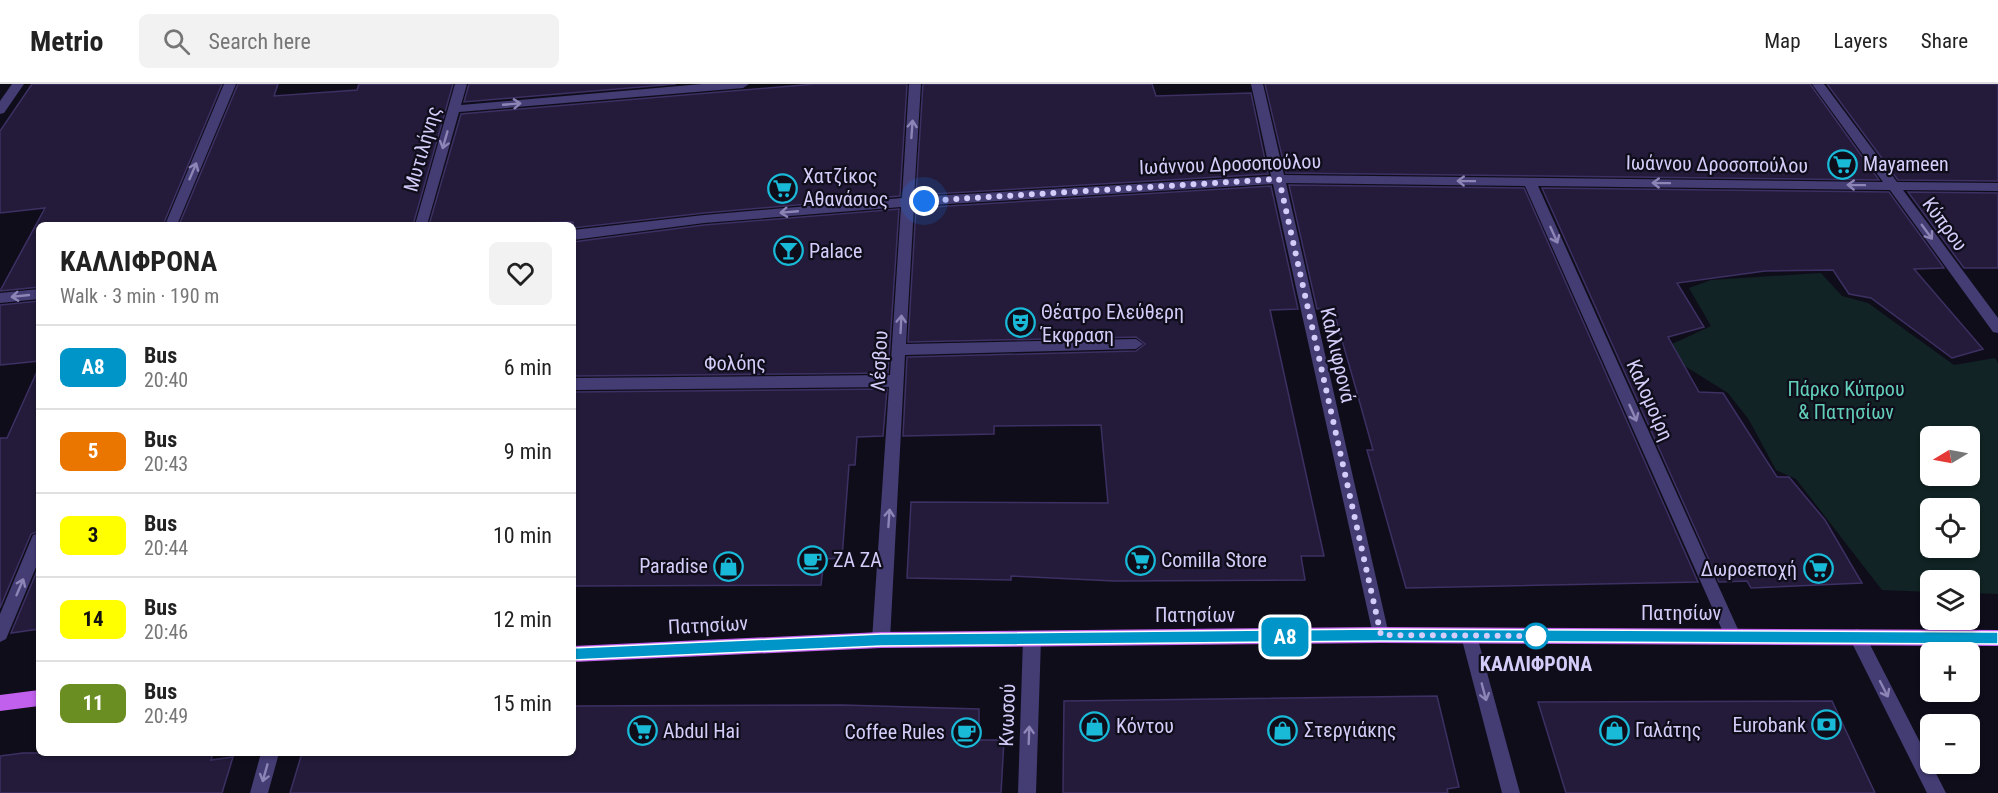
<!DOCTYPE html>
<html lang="en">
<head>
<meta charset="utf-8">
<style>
	body { margin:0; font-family:"Roboto Condensed",sans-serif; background:#f2f2f2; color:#222; height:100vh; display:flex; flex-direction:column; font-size:22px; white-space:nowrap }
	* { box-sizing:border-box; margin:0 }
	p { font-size:20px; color:#767676 }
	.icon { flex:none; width:33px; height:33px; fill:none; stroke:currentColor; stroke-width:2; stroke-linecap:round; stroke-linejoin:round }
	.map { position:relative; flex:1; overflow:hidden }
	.drawer { position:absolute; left:36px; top:138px; width:540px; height:534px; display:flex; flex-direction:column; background:#fff; border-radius:9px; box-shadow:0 2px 4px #0004 }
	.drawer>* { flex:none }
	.badge { padding:0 12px; border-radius:9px; font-size:21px; line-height:39px }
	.needle { width:39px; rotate:260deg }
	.fabs { position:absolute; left:1920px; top:342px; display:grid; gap:12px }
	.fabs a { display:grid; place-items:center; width:60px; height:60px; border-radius:9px; background:#fff; box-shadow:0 2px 4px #0004; font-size:30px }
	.you { position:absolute; width:30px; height:30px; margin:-15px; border:4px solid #fff; border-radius:50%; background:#1a73e8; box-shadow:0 0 0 9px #1a73e833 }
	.map>.badge { position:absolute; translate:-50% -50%; box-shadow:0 0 0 3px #fff }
	.round { display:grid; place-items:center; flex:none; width:63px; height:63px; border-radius:9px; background:#f2f2f2 }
	.head { display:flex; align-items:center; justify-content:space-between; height:102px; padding:0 24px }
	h1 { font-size:28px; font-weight:700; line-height:45px }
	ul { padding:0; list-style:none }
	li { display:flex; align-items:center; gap:18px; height:84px; padding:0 24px; border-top:2px solid #e0e0e0 }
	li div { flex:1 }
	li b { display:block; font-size:22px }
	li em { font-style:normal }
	li .badge { min-width:66px; font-weight:700; text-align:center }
	header { display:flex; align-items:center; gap:36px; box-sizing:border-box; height:84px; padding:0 30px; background:#fff; border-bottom:2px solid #e0e0e0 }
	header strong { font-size:28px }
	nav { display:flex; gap:33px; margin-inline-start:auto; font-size:21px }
	.search { width:420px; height:54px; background:#f2f2f2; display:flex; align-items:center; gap:15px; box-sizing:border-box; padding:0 21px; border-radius:9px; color:#767676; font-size:22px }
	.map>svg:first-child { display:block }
	.green { fill:#112324; fill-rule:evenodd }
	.building { fill:#231b39; stroke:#3d3063; stroke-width:1.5 }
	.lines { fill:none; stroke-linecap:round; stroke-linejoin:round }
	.minor { fill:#433d74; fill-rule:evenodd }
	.major { fill:#c060ec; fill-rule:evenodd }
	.oneway { stroke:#8c85b6 }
	.line { fill:#0095c8; stroke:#fff; stroke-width:1.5 }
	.walk { stroke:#d4cdf9; stroke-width:6; stroke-dasharray:0 10.8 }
	.stop-dot { fill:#fff; stroke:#0095c8; stroke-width:3 }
	.labels { text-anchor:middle; stroke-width:4.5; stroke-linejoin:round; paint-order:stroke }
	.street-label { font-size:20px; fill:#d4cdf9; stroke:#100d1b }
	.poi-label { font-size:20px; fill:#d4cdf9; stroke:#100d1b; text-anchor:start }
	.park-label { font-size:20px; fill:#62cfba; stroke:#100d1b }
	.stop-label { font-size:20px; font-weight:bold; fill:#d4cdf9; stroke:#100d1b }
</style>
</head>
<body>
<header>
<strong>Metrio</strong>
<div class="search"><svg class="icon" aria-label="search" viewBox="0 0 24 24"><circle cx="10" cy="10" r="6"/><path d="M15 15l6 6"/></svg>Search here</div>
<nav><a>Map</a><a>Layers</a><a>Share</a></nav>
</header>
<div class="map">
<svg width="1998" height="709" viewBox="0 0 1998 709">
	<rect width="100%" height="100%" fill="#100d1b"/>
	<path class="green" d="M1821 189 1842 212 1868 219 1954 281 1995 274 1998 279V510L1970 509V496H1930V508L1882 506 1796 395 1776 386 1749 336 1728 309 1659 266 1711 242 1689 204 1711 196ZM1930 352H1970V392H1930ZM1930 424H1970V464H1930Z"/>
	<path class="building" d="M32 0H222L163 141H39V203L0 207 45 124 0 129V47Z
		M238 0H278L274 12 357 6 359 0H453L413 141H179Z
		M469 0H676L464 18Z
		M815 0H907L900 112 704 129 573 144V138L429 141 461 30Z
		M923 0H1152L1156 12 1251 9 1268 90 916 111Z
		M1265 0H1810L1879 96 1286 89Z
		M1827 0H1998V97L1898 96Z
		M1289 101 1524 104 1698 498 1406 504 1367 366H1373L1356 305 1333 225H1317Z
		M1271 102 1298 225 1270 226 1324 472H1301L1305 496 1114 497 1011 492V496L907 494 911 418 1108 419 1101 341 994 342V350L903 352 907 273 1136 267 1145 260 1136 253 908 258 916 124Z
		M1542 104 1889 108 1944 184 1914 185 1983 265 1952 274 1871 214 1849 210 1833 186 1765 187 1677 199 1704 243 1668 253 1699 308 1723 309 1777 393H1789L1825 436 1862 499 1751 504 1747 497 1719 498Z
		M1908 108 1998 109V184H1964Z
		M899 125 888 289 573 292V158L704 141Z
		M39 217V277L0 281V221Z
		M39 283V447L31 450 0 524V354H7Z
		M887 305 883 352 857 353 855 381H849L842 474 824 475 821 501 573 502V308Z
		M39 482V545L11 549Z
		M1437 612 1459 703 1447 705 1448 709H1063L1064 617Z
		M1832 617 1875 709H1566L1538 618Z
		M842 621 979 625V656H1004L1001 709H290L302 669H573V622Z
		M23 669H213L211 676 233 673 222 709H0V672Z"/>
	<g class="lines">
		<path class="minor" d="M12 0H24L4 29 0 30V17Z
			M224 0H236L177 141H165Z
			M455 0H467L461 21 702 0H749L743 4 459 28 427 141H415Z
			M909 0H921L914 113 1271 92 1251 0H1263L1284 91 1883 98 1812 0H1824L1897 98 1998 99V107L1903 106 1998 234V249L1993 248 1890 106 1538 102 1741 552 1739 557 1733 560 1727 557 1525 102 1286 99 1389 551 1387 556 1381 559 1375 556 1373 551 1273 100 914 122 906 260 1136 255 1143 260 1136 265 905 271 890 556 887 562 881 564 875 562 872 556 889 303 573 306V294L890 291 901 123 704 139 573 156V146L704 131 902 114Z
			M39 205V215L0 219V209Z
			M39 449V476L6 555 0 558V530L33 451Z
			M1469 544 1475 547 1477 552 1520 709H1502L1461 552 1463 547Z
			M1857 545 1863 547 1946 709H1927L1849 553 1851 547Z
			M1032 547 1038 549 1041 555 1036 709H1018L1023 555 1026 549Z
			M261 669H279L268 709H250Z"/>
		<path class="major" d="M1381 543 1998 546V562L1381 559 881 564 573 578V562L881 548Z
			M39 606V622L0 627V611Z"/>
	</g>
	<defs><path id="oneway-shaft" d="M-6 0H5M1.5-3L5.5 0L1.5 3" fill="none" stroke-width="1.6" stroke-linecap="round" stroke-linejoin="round" transform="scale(1.5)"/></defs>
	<g class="oneway">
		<use href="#oneway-shaft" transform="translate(512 20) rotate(-5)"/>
		<use href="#oneway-shaft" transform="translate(912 45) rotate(-86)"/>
		<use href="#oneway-shaft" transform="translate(445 56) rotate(106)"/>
		<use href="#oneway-shaft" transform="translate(193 87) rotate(-67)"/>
		<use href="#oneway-shaft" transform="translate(1466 97) rotate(-179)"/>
		<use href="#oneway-shaft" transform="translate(1661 99) rotate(-179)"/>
		<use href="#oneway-shaft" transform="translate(1856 101) rotate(-179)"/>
		<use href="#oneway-shaft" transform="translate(789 128) rotate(175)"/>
		<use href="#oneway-shaft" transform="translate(1927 148) rotate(54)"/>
		<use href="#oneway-shaft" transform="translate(1554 151) rotate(66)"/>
		<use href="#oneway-shaft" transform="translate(20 212) rotate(174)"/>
		<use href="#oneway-shaft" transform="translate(901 240) rotate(-87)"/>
		<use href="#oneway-shaft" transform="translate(1633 329) rotate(66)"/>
		<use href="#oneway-shaft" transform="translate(889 434) rotate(-86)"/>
		<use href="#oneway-shaft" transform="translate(20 503) rotate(-67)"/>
		<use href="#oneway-shaft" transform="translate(1884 605) rotate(63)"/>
		<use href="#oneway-shaft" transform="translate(1484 608) rotate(75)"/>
		<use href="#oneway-shaft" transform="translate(1029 651) rotate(-88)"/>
		<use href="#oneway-shaft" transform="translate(265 689) rotate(106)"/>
	</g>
	<path class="line" d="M1381 545 1998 548V560L1381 557 881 562 573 576 566 570 573 564 881 550Z"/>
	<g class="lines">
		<path class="walk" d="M924 117 1279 95 1381 551 1536 552"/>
	</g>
	<defs>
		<symbol id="supermarket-ring" viewBox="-11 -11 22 22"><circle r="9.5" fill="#100d1b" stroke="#19bad8" stroke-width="1.5"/><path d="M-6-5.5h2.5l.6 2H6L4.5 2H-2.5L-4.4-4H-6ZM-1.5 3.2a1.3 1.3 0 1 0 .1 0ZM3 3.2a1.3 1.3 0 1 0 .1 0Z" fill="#19bad8"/></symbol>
		<symbol id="bar-ring" viewBox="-11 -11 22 22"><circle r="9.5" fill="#100d1b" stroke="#19bad8" stroke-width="1.5"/><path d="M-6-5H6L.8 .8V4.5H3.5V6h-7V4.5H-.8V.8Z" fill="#19bad8"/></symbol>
		<symbol id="theatre-ring" viewBox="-11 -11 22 22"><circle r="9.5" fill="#100d1b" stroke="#19bad8" stroke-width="1.5"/><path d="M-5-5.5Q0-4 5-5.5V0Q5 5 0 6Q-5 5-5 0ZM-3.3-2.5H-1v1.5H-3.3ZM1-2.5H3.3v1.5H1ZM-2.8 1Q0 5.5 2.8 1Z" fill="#19bad8"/></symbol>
		<symbol id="cafe-ring" viewBox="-11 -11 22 22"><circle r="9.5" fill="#100d1b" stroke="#19bad8" stroke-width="1.5"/><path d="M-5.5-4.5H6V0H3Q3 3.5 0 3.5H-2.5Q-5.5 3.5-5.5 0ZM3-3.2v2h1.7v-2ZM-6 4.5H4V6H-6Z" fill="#19bad8"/></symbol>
		<symbol id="shop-ring" viewBox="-11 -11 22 22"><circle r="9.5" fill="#100d1b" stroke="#19bad8" stroke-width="1.5"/><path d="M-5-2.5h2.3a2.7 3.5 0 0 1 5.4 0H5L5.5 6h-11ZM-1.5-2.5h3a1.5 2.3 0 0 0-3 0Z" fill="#19bad8"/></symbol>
		<symbol id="bank-ring" viewBox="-11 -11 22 22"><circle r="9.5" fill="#100d1b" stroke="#19bad8" stroke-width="1.5"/><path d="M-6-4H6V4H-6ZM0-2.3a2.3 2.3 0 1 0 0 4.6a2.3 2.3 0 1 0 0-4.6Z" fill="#19bad8"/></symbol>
	</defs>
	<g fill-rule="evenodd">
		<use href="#supermarket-ring" x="1826" y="64" width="33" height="33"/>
		<use href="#supermarket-ring" x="766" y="88" width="33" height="33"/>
		<use href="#bar-ring" x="772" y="150" width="33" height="33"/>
		<use href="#theatre-ring" x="1004" y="222" width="33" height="33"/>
		<use href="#cafe-ring" x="796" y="460" width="33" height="33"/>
		<use href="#supermarket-ring" x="1124" y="460" width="33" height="33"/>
		<use href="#shop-ring" x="712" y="466" width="33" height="33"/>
		<use href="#supermarket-ring" x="1802" y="468" width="33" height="33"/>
		<use href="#bank-ring" x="1810" y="624" width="33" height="33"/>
		<use href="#shop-ring" x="1078" y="626" width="33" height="33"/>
		<use href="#shop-ring" x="1266" y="630" width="33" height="33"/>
		<use href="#shop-ring" x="1598" y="630" width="33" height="33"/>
		<use href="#supermarket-ring" x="626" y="630" width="33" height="33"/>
		<use href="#cafe-ring" x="950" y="632" width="33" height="33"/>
	</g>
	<circle class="stop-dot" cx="1536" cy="552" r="12"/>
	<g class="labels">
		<g class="street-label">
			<text transform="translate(422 65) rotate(-74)" y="7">Μυτιλήνης</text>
			<text transform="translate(1230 80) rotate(-2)" y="7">Ιωάννου Δροσοπούλου</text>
			<text transform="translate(1717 80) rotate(1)" y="7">Ιωάννου Δροσοπούλου</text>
			<text transform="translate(1945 140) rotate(54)" y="7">Κύπρου</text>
			<text transform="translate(1338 271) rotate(77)" y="7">Καλλιφρονά</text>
			<text transform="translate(879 277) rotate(-87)" y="7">Λέσβου</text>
			<text transform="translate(735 279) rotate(-1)" y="7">Φολόης</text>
			<text transform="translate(1650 316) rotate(66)" y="7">Καλομοίρη</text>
			<text x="1681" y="536">Πατησίων</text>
			<text x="1195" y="538">Πατησίων</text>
			<text transform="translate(708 541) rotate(-3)" y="7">Πατησίων</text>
			<text transform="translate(1007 631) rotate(-88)" y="7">Κνωσού</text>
		</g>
		<g class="poi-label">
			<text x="1863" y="87">Mayameen</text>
			<text x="803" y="99">Χατζίκος<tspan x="803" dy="23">Αθανάσιος</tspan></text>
			<text x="809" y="174">Palace</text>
			<text x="1041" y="235">Θέατρο Ελεύθερη<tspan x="1041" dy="23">Έκφραση</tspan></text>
			<text x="833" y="483">ZA ZA</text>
			<text x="1161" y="483">Comilla Store</text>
			<text x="708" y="489" text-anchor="end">Paradise</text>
			<text x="1797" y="492" text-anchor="end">Δωροεποχή</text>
			<text x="1806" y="648" text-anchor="end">Eurobank</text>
			<text x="1116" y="649">Κόντου</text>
			<text x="1304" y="653">Στεργιάκης</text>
			<text x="1635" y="653">Γαλάτης</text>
			<text x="663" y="654">Abdul Hai</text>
			<text x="945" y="655" text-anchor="end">Coffee Rules</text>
		</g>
		<g class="park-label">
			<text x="1846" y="312">Πάρκο Κύπρου<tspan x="1846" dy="23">&amp; Πατησίων</tspan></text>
		</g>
		<g class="stop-label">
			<text x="1536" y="587">ΚΑΛΛΙΦΡΟΝΑ</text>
		</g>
	</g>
</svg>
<div class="fabs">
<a><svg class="needle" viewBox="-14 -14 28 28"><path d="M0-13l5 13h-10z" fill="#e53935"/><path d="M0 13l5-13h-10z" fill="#767676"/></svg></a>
<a><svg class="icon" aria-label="locate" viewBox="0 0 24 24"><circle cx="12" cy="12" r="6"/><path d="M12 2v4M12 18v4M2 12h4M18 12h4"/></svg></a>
<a><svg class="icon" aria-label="layers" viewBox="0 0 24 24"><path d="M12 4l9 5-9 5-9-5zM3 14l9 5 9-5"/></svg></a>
<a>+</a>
<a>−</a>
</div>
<div class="you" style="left:924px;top:117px"></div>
<b class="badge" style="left:1285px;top:553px;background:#0095c8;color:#fff">A8</b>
<section class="drawer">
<div class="head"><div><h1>ΚΑΛΛΙΦΡΟΝΑ</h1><p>Walk · 3 min · 190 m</p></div><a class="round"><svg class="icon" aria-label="heart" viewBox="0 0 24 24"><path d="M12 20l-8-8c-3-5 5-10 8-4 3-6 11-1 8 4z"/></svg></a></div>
<ul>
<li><span class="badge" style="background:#0095c8;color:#fff">A8</span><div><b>Bus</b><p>20:40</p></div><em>6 min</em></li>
<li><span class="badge" style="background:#ea7600;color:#fff">5</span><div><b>Bus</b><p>20:43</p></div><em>9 min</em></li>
<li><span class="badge" style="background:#ff0;color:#111">3</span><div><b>Bus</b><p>20:44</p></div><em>10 min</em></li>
<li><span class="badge" style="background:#ff0;color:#111">14</span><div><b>Bus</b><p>20:46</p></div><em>12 min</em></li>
<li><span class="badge" style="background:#6b8e23;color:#fff">11</span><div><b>Bus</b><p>20:49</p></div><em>15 min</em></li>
</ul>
</section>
</div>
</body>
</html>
